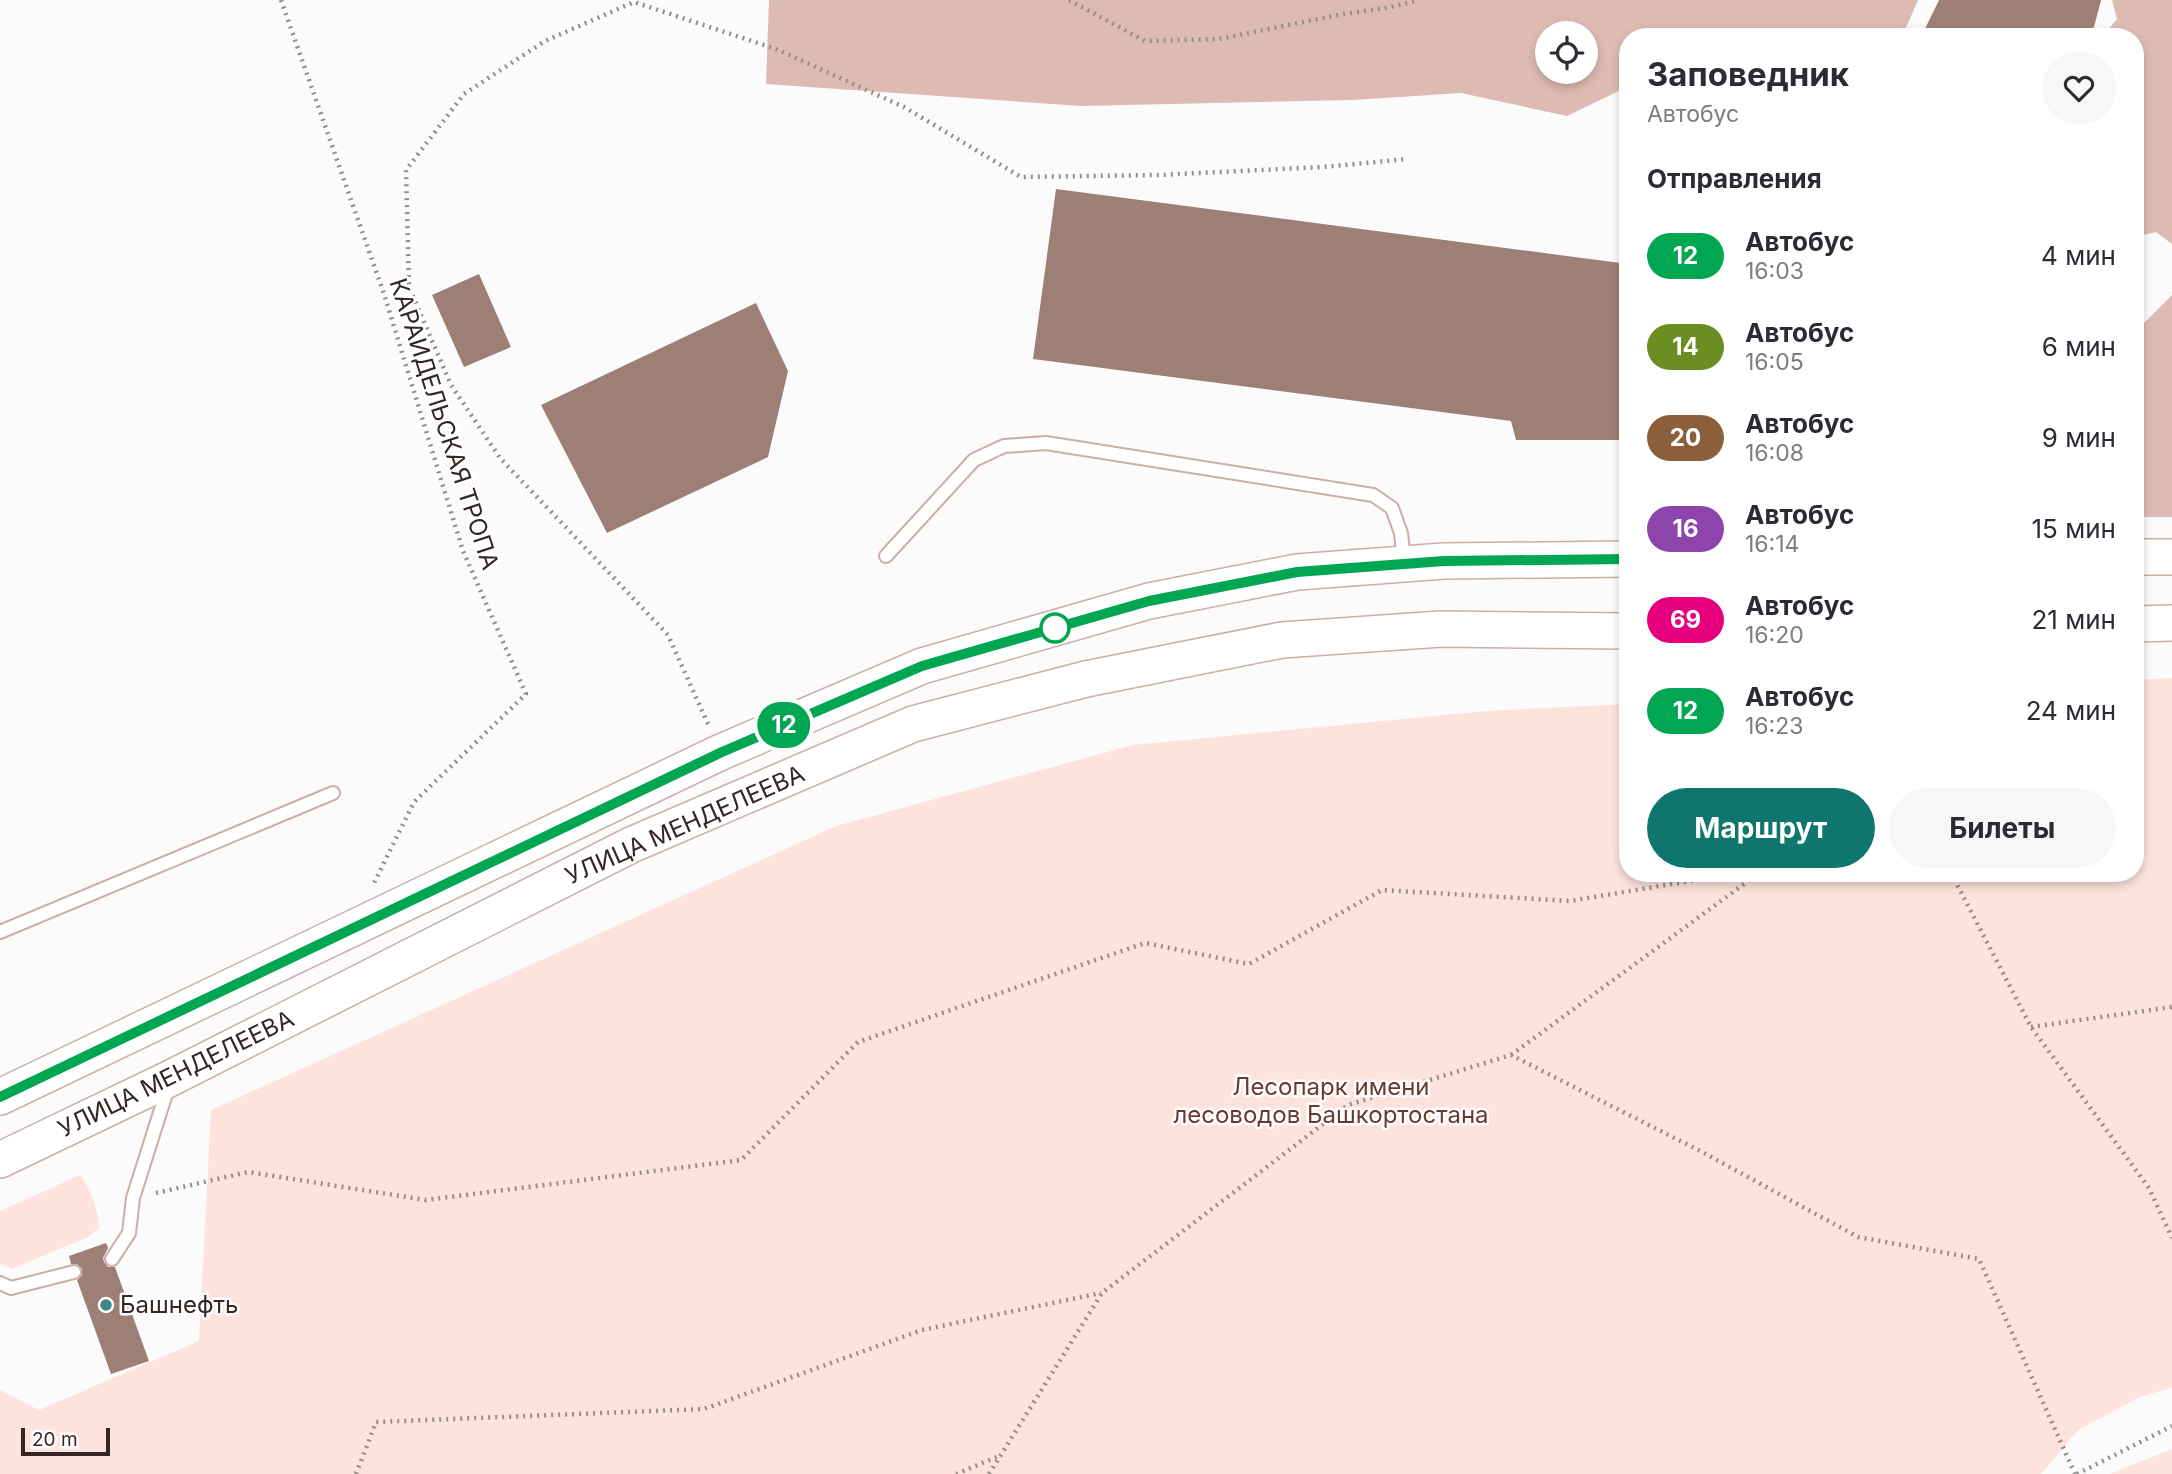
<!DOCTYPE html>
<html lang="ru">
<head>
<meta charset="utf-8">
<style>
	body { margin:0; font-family:Inter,sans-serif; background:#f7f7f7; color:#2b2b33; height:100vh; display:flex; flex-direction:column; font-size:26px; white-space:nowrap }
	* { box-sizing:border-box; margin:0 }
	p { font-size:23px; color:#7c7c81 }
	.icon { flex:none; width:38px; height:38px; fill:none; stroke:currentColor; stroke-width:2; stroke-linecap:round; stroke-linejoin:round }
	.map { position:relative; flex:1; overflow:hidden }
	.drawer { position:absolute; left:1619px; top:28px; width:525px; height:854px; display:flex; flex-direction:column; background:#fff; border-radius:28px; box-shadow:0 4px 10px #0003 }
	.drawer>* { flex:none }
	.badge { padding:0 14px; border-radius:23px; font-size:24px; line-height:46px }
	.fabs { position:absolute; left:1535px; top:21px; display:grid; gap:14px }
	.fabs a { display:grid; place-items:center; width:63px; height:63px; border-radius:50%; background:#fff; box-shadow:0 4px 10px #0003; font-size:35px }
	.scale { position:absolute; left:21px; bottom:18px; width:89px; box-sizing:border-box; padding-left:7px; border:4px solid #322724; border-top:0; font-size:19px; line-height:24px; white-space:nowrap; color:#322724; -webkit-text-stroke:5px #fff; paint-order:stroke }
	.map>.badge { position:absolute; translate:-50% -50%; box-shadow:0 0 0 4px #fff }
	h2 { padding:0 28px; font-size:26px; line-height:63px }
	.round { display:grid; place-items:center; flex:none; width:74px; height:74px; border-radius:37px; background:#f7f7f7 }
	.headline { display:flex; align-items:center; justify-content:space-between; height:119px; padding:0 28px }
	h1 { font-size:33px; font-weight:700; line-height:52px }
	.cta { display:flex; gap:14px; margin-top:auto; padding:14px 28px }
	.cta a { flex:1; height:80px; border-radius:42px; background:#0f766e; color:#fff; font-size:28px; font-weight:700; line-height:80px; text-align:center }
	.cta a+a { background:#f7f7f7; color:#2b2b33 }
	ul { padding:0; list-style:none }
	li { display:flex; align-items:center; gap:21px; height:91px; padding:0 28px }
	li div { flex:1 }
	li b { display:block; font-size:26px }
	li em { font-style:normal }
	li .badge { min-width:77px; font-weight:700; text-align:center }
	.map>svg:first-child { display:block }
	.green { fill:#fde3dc }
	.forest { fill:#ddbbb2; fill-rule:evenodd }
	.building { fill:#9e7f76 }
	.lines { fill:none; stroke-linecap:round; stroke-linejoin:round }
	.service-casing { stroke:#cbafa7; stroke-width:16 }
	.secondary-casing { stroke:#cbafa7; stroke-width:38 }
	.path { stroke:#938d8b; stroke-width:4.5; stroke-dasharray:2 5; stroke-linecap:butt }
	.service { stroke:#fff; stroke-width:12 }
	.secondary { stroke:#fff; stroke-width:35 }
	.line-casing { stroke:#fff; stroke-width:16 }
	.line { stroke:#00a651; stroke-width:10 }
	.stop-dot { fill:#fff; stroke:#00a651; stroke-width:3.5 }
	.poi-dot { fill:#3e8789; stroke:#fff; stroke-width:2.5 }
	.labels { text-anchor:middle; stroke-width:5; stroke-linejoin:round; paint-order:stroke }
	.street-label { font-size:24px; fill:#322724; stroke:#fff }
	.park-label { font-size:24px; fill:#6a3a2d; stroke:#fff }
	.poi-label { font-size:24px; fill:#322724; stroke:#fff; text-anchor:start }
</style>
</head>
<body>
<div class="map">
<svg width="2172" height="1474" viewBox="0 0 2172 1474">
	<rect width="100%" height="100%" fill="#fbfbfb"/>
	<path class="green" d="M2172 678V1388L2142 1396 2078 1430 2041 1474H0V1390L39 1410 199 1341 211 1110 836 826 1133 745 1486 711 1627 704 1628 873H2135V680Z
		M80 1175C90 1189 99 1211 99 1228L88 1237 12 1269 0 1264V1211Z
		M2172 1449V1474H2110Z"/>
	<path class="forest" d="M769 0H1918L1902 37H1628L1627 87 1567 116 1461 93 1353 100 1081 106 766 84ZM1547 33H1586V72H1547Z
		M2112 0H2172V244L2156 232 2135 237V37H2102L2117 19Z
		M2172 295V517H2135V332Z"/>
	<path class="building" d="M1939 0H2101L2094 27 2084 37H1921Z
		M1056 189 1628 264V440H1516L1511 421 1033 359Z
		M479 274 511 347 464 367 432 295Z
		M756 303 788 371 768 457 607 533 541 405Z
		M106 1243 108 1248 103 1258 104 1262 108 1267H115L149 1361 111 1374 77 1280 82 1275V1269L77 1264H71L69 1256Z"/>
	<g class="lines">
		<defs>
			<path id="service" d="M886 556 974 460 1004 446 1046 443 1373 495 1392 508 1401 533 1404 560
				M0 932 333 793
				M112 1259 129 1233 133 1198 169 1084
				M0 1283 11 1288 74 1272"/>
			<path id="secondary" d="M2135 557H2172
				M2135 624 2172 623
				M0 1097 721 752 922 666 1149 601 1297 572 1444 561 1628 559
				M0 1160 171 1078 631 845 913 724 1086 679 1282 640 1441 629 1628 631"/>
		</defs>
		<use href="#service" class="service-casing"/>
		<use href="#secondary" class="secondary-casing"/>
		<path class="path" d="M281 0 384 294 463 551 526 694 414 802 374 883
			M1069 0 1145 41 1219 39 1338 15 1391 7 1419 0
			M708 724 668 635 500 458 451 385 409 287 406 170 464 94 545 41 634 2 776 49 904 107 1021 177 1158 175 1323 167 1407 159
			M1951 873 2031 1027 2149 1188 2172 1238
			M2031 1027 2172 1007
			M1511 1055 1759 873
			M156 1193 248 1172 426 1200 741 1160 858 1042 1145 943 1249 964 1382 890 1570 901 1738 873
			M356 1474 376 1422 704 1409 922 1330 1101 1293
			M956 1474 999 1456
			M989 1474 1102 1293 1348 1105 1511 1055 1704 1153 1858 1237 1979 1259 2075 1474
			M2077 1474 2172 1426"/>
		<use href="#service" class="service"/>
		<use href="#secondary" class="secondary"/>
	</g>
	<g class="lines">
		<defs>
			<path id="line" d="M0 1097 722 752 922 666 1149 601 1297 572 1444 561 1628 559"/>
		</defs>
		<use href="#line" class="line-casing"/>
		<use href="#line" class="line"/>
	</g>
	<circle class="stop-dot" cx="1055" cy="628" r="14"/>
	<circle class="poi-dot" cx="106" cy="1305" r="7"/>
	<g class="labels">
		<g class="street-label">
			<text transform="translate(444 424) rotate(72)" y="8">КАРАИДЕЛЬСКАЯ ТРОПА</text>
			<text transform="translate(685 825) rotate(-24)" y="8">УЛИЦА МЕНДЕЛЕЕВА</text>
			<text transform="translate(176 1074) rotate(-26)" y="8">УЛИЦА МЕНДЕЛЕЕВА</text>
		</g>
		<g class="park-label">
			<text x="1331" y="1095">Лесопарк имени<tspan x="1331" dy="28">лесоводов Башкортостана</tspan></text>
		</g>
		<g class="poi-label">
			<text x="120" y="1313">Башнефть</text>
		</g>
	</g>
</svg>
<div class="fabs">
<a><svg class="icon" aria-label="locate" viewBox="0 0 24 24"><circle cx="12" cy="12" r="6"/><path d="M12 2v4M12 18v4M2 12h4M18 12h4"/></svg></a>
</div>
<div class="scale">20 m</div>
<b class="badge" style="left:784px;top:725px;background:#00a651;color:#fff">12</b>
<section class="drawer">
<div class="headline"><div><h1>Заповедник</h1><p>Автобус</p></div><a class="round"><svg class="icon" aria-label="heart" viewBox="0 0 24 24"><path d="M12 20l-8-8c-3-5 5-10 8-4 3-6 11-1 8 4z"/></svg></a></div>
<h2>Отправления</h2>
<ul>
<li><span class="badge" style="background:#00a651;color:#fff">12</span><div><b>Автобус</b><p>16:03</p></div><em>4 мин</em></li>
<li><span class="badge" style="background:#6b8e23;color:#fff">14</span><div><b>Автобус</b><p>16:05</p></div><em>6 мин</em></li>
<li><span class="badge" style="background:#8b5e3c;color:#fff">20</span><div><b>Автобус</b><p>16:08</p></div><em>9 мин</em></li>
<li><span class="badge" style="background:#8e44ad;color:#fff">16</span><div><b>Автобус</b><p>16:14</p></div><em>15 мин</em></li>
<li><span class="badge" style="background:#e6007e;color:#fff">69</span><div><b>Автобус</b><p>16:20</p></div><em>21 мин</em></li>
<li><span class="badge" style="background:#00a651;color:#fff">12</span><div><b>Автобус</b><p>16:23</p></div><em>24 мин</em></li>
</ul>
<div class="cta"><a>Маршрут</a><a>Билеты</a></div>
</section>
</div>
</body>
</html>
